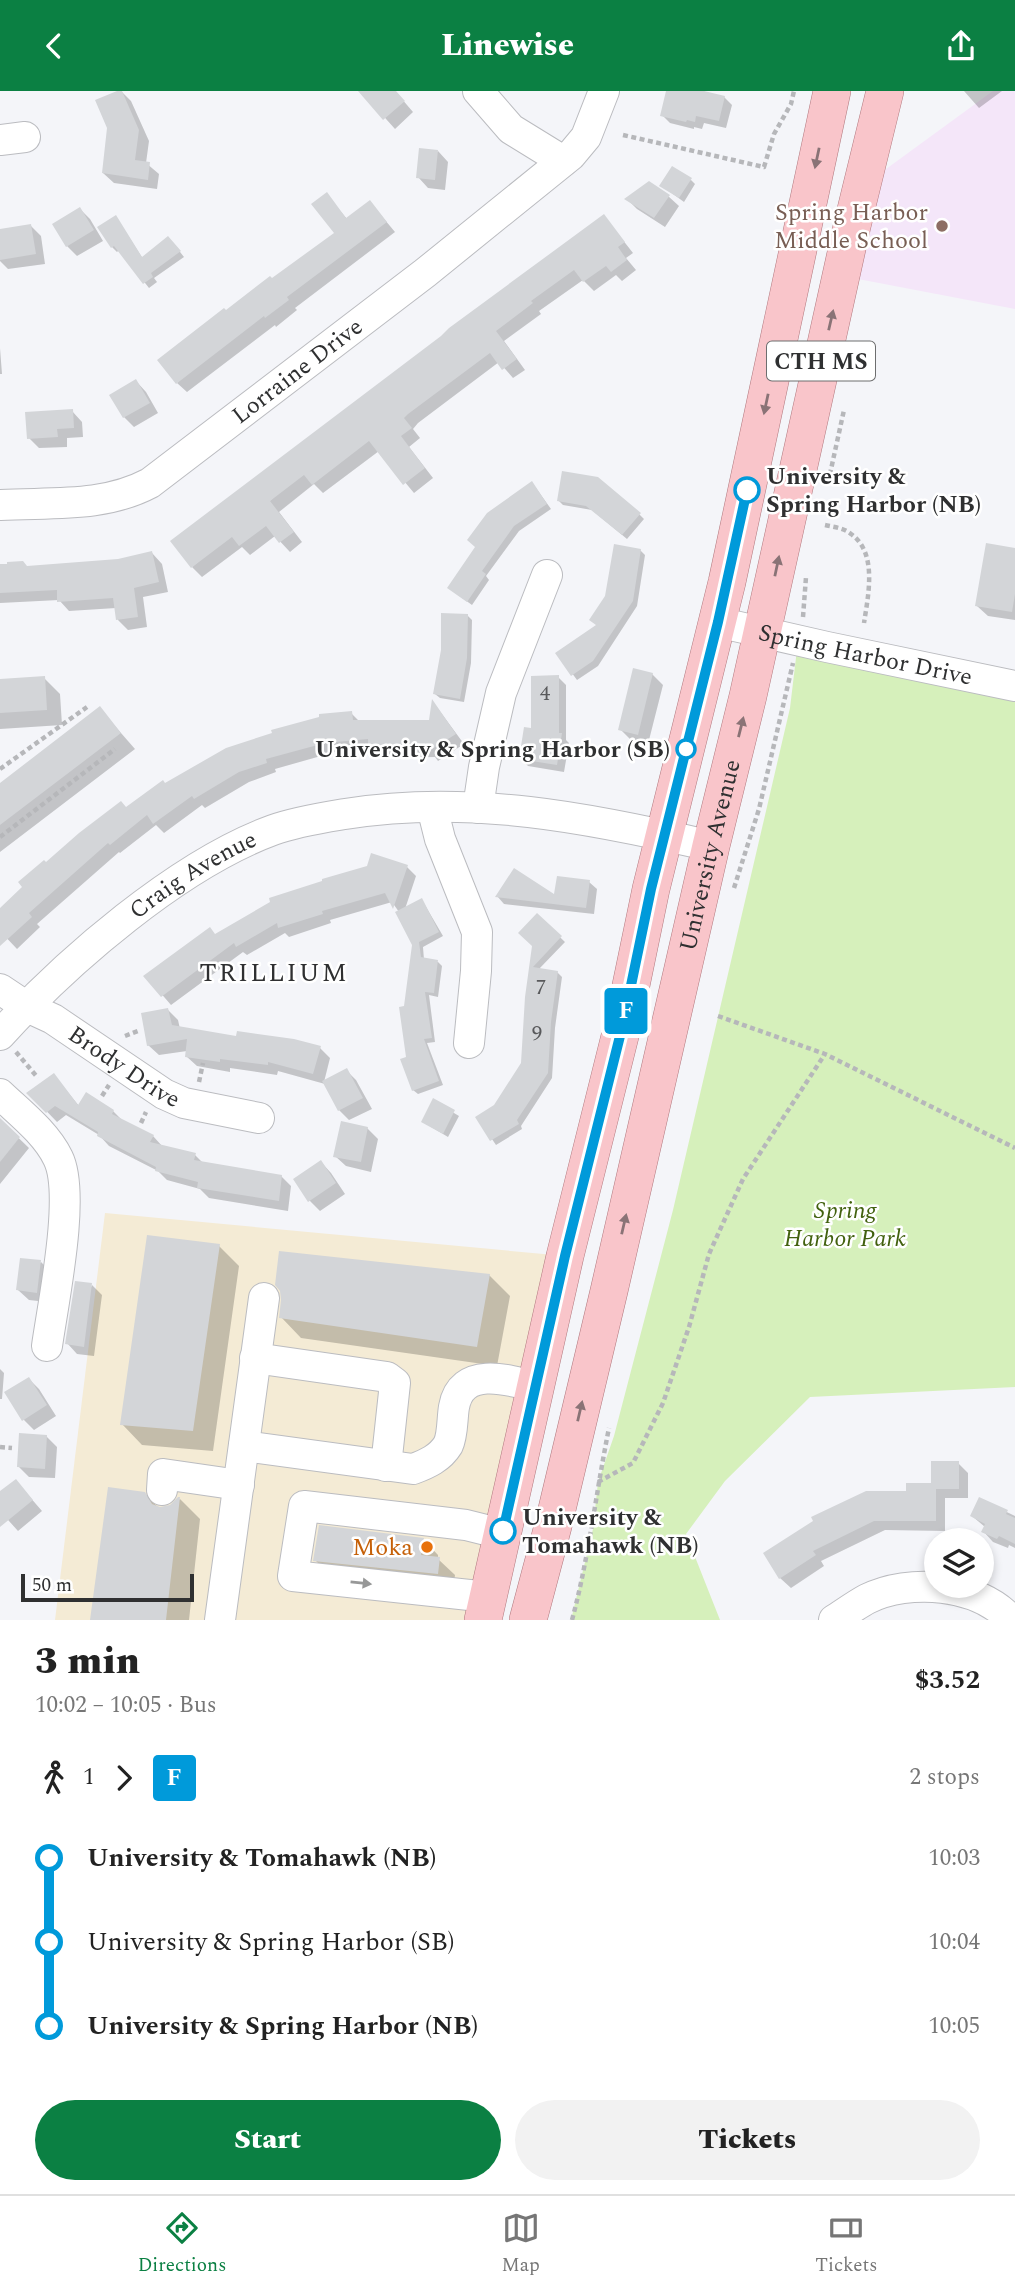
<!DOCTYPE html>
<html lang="en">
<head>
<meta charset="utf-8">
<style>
	body { margin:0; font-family:Spectral,serif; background:#f2f2f2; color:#222; height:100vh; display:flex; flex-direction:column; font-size:26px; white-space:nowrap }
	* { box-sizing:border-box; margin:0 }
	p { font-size:23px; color:#767676 }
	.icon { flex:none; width:38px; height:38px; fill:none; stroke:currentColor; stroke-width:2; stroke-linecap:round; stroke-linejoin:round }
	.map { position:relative; height:1529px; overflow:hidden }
	.panel { display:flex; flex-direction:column; background:#fff; flex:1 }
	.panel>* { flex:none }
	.badge { padding:0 14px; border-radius:5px; font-size:24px; line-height:46px }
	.controls { position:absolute; left:924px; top:1437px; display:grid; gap:14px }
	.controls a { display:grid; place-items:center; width:70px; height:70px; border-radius:50%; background:#fff; box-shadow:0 4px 10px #0003; font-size:35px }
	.scale { position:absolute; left:21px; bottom:18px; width:173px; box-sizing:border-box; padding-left:7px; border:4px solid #2f3031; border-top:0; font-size:19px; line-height:24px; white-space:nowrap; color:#2f3031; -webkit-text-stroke:5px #fff; paint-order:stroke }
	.map>.badge { position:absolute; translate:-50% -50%; box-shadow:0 0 0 4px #fff }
	.legs { display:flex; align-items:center; gap:10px; height:77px; padding:0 35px; font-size:23px }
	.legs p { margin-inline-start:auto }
	.head { display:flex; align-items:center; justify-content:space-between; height:119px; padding:0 35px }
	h1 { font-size:38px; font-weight:800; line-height:52px }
	.primary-button { display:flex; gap:14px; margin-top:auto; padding:14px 35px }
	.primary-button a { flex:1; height:80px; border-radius:42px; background:#0b8043; color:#fff; font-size:28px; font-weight:800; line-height:80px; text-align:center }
	.primary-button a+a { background:#f2f2f2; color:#222 }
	ul { padding:0 35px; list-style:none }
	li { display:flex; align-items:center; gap:24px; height:84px; font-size:26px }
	li i { display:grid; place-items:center; width:10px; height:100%; margin:0 9px; background:currentColor }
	li i::after { content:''; width:18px; height:18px; margin:-9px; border:5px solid; border-radius:50%; background:#fff }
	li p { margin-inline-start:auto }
	li:first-child i { background:linear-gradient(#0000 50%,currentColor 0) }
	li:last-child i { background:linear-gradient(currentColor 50%,#0000 0) }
	header { display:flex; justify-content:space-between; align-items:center; height:91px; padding:0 35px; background:#0b8043; color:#fff; font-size:32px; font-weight:800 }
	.menu { display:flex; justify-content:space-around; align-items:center; height:98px; border-top:2px solid #e0e0e0; background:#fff; font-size:19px; color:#767676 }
	.menu a { display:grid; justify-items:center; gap:4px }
	.menu .selected { color:#0b8043 }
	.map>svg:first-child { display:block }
	.commercial { fill:#f4ebd5 }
	.education { fill:#f4e6f9 }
	.green { fill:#d6f0bb }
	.shadow { fill:#0003 }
	.building { fill:#d3d5d8 }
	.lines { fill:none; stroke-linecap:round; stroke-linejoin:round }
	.minor-casing { stroke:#bbbcc0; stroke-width:32 }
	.major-casing { stroke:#b0787e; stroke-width:38 }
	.path { stroke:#b6b7ba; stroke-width:4.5; stroke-dasharray:5 3.5; stroke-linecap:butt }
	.minor { stroke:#fff; stroke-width:30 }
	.major { stroke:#f9c5ca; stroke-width:37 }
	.oneway { fill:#8a7376 }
	.oneway2 { fill:#979898 }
	.line-1-casing { stroke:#fff; stroke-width:16 }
	.line-1 { stroke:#009ada; stroke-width:10 }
	.education-dot { fill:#8d6e63; stroke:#fff; stroke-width:2.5 }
	.stop-1-dot { fill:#fff; stroke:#009ada; stroke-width:3.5 }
	.food-dot { fill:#e8710a; stroke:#fff; stroke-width:2.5 }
	.labels { text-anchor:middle; stroke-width:5; stroke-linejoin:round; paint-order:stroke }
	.number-label { font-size:21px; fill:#58595b }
	.shield { fill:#fff; stroke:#6d6e6f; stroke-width:2 }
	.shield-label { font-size:23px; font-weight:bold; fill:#2f3031 }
	.education-label { font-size:24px; fill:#785e54; stroke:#fff; text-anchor:end }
	.street-label { font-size:24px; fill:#2f3031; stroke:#fff }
	.stop-label { font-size:24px; font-weight:bold; fill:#2f3031; stroke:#fff; text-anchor:start }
	.park-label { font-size:24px; font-style:italic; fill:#42610f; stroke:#fff }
	.food-label { font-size:24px; fill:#c56008; stroke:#fff; text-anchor:end }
	.neighbourhood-label { font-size:26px; letter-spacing:2px; fill:#2f3031; stroke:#fff }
</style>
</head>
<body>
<header><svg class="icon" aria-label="back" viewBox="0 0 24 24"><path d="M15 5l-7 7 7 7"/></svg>Linewise<svg class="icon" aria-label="share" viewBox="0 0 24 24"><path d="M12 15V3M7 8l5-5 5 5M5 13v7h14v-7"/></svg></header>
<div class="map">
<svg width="1015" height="1529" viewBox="0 0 1015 1529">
	<rect width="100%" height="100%" fill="#f4f5f9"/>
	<path class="commercial" d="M105 1122 565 1165 483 1529H55Z"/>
	<path class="education" d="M993 0H1015V218L858 188 882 81Z"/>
	<path class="green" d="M798 550 1015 595V1296L810 1306 725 1390 686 1443 720 1529H571L593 1438 598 1391 614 1345 673 1119 790 617Z"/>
	<path class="shadow" d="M121 0 131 10 149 50 146 72 159 83 157 98 114 92 103 82Z
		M361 0H395L413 21 395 38Z
		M668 0H702L724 6 732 14 726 37 704 32 702 38 694 36V38L670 32 662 24Z
		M964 0H1002L979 17Z
		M438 60 448 71 445 99 428 97 418 86Z
		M691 89 695 93 684 111 662 95Z
		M326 103 347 128 370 111 395 141 295 217 297 219 276 236 275 234 187 301 177 292 272 189 336 143Z
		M668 105 679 115 665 136 637 118 627 108Z
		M80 118 90 128 103 150 77 165 67 155Z
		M604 125 633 162 626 167 636 179 622 190 616 184 594 200 583 189 539 220 541 223 504 250 525 279 513 287 499 271 418 332 413 338 420 347 409 356 433 387 414 402 379 360 323 402 314 393 279 421 302 451 290 461 275 445 250 464 242 456 202 486 192 476Z
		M116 126 143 168 173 152 184 166 154 187 157 191 149 197 119 159 117 161 112 156Z
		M31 135 41 145 45 173 8 178 0 170V140Z
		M0 257 2 283H0Z
		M136 290 146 301 158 322 134 336 124 326Z
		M72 320 82 331 83 346 67 347V356L39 357 29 347Z
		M536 397 551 418 519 440 486 485 489 489 472 514 454 501Z
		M558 409 639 423 644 428 627 448 592 419 563 414Z
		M640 459 645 464 637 515 598 575 577 589 558 563 598 535Z
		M1015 459V529L988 525 977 515Z
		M152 462 162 473 168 501 143 506 147 536 128 539 118 529 116 517 69 520 59 509 0 512V474L27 476 119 470Z
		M467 524 472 529 471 572 464 611 440 607 435 603Z
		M652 583 663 594 648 653 630 648 620 638Z
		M558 586 566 594V649L569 652 564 681 528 675 521 667Z
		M44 587 60 603 62 634 0 638V590Z
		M433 611 464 653 438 670 435 666 379 667 370 657 335 661 275 678 276 681 249 691 205 717 202 714 164 742 156 734 120 762 119 761 37 833 40 836 17 858 0 840V819L46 773 127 717 166 694 351 622 360 631H430Z
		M100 618 135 658 0 761V694Z
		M407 776 416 785 405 818 422 809 443 845 423 856 424 869 438 871 442 875 438 906 429 904 435 951 427 952 443 994 418 1003 413 999 408 967 405 917 414 854 399 821 392 811 330 829 331 832 289 846 285 842 247 864 243 861 171 914 146 885 216 844Z
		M589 791 597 798 594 823 504 813 497 805 556 806Z
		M537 824 565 851 539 878 557 881 562 886 555 937 552 987 521 1035 522 1038 496 1054 477 1026 495 1015 523 973Z
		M168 919 178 929 180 938 320 957 330 967 324 991 346 979 356 989 372 1018 349 1029 339 1019 325 993 278 980 277 984 230 977V981L197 975 186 965 187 960 159 964 148 954Z
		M54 984 79 1015 113 1020 123 1030 153 1045 163 1056 195 1064 203 1072 281 1085 291 1095 288 1120 209 1107 200 1098 167 1089 158 1080 109 1055 99 1044 66 1024 57 1031 29 1002Z
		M434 1010 459 1025 448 1046 423 1031Z
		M0 1029 29 1057 0 1093Z
		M367 1037 378 1048 371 1081 346 1075 335 1065Z
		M321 1071 331 1082 345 1103 320 1120 310 1110 295 1089Z
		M219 1155 239 1175 213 1360 142 1354 122 1333Z
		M41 1171 51 1181 47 1211 29 1209 18 1199Z
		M489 1184 510 1205 497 1275 301 1247 281 1226Z
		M92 1194 102 1204 94 1265 77 1263 67 1252Z
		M0 1278 4 1282 2 1308H0Z
		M29 1288 39 1298 56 1325 34 1339 24 1329Z
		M46 1345 57 1356 55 1387 29 1386 19 1376Z
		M958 1372 968 1382V1407H945V1440L885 1439 821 1470 824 1475 791 1497 780 1487 765 1462 932 1394Z
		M16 1390 42 1420 18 1440 0 1420V1403Z
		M109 1398 144 1403 160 1418 171 1416 180 1408 200 1428 189 1529H91Z
		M980 1408 1015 1425V1457L1009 1454 1008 1457 993 1451 983 1440 985 1436 972 1425Z
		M423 1448 438 1464V1468L455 1484 453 1498 331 1485 315 1469Z"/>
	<path class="building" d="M117 0H122L139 39 135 69 150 71 148 89 102 82 107 37 95 9Z
		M358 0H396L405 10 383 29Z
		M666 0H704L725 5 719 30 696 25 695 31 687 29 686 31 660 25Z
		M419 57 438 59 435 89 416 87Z
		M672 75 692 87 679 107 659 95Z
		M649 90 670 104 654 127 624 108Z
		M327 101 346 127 370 109 387 131 287 206 289 209 265 227 264 225 176 293 157 269 224 217 226 219 270 185 272 187 334 142 311 113Z
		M80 116 94 139 66 156 52 133Z
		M604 123 625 151 618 156 627 169 611 181 606 175 583 191 574 179 531 210 533 212 496 240 517 268 502 279 490 262 408 323 404 327 412 337 401 345 425 377 403 394 369 350 312 394 304 384 270 410 294 441 279 452 266 435 239 455 232 446 191 477 170 450 441 245 449 237Z
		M116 124 142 166 168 145 181 160 151 182 153 186 143 193 114 155 111 157 97 136Z
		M31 133 36 163 0 169V138Z
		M136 288 150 312 123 327 109 304Z
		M73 318 74 337 57 338 58 346 27 348 25 321Z
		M562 380 598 386 641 422 622 444 586 415 557 410Z
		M532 390 547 413 514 435 482 480 486 483 467 511 447 497 475 456 467 449 487 422Z
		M986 452 1015 457V503L1012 521 975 515Z
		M614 453 641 458 633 510 593 570 571 585 555 562 596 534 589 529 605 505Z
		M152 460 159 491 134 497 138 526 116 529 113 507 57 511V499L0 502V473H7V471L23 470 27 475 118 468Z
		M441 522 468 523 467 567 460 608 433 603 441 559Z
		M633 577 653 582 638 644 618 639Z
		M559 584V642H562L557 674 519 668 524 636 531 637V585Z
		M45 585 47 619 0 622V588Z
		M432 608 456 643 427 661 425 657H368V648L325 652 266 668 267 672 239 681 194 708 192 705 153 733 147 724 110 754 108 752 29 822 32 826 0 855V817L22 796 18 791 44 769 46 771 79 742 121 710 126 716 163 689 165 692 226 657 272 642 271 639 319 626V623L352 620 353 629H429Z
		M100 615 121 642 0 734V692Z
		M371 762 408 774 393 818 385 802 322 820 323 823 278 837 277 832 236 856 234 852 161 906 143 885 210 836 215 843 270 811 269 807 322 790V788L367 775Z
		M514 777 554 803 557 785 590 789 586 817 495 806Z
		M422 807 439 841 419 851 421 866 438 869 434 902 425 901 432 947 424 948 439 990 412 1000 400 968 406 966 399 916 404 915 412 854 395 821Z
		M537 822 562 845 533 876 558 880 551 931 548 982 517 1029 519 1033 490 1050 475 1026 494 1014 521 972 525 906 532 855 518 842Z
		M168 917 172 934 236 945 237 940 294 948 321 955 313 983 268 971V974L220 968V971L185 966 187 948 147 955 141 922Z
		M347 977 363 1007 338 1020 322 990Z
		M54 982 78 1014 86 1001 114 1019 112 1023 154 1044 150 1051 196 1062 194 1069 282 1084 279 1110 197 1097 198 1091 155 1080 156 1076 97 1045 98 1041 55 1015 46 1022 26 1002Z
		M433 1007 455 1019 443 1043 421 1031Z
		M0 1027 20 1046 0 1071Z
		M341 1030 368 1036 361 1071 333 1066Z
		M321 1069 336 1092 308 1111 293 1088Z
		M147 1144 220 1153 193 1340 120 1334Z
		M279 1160 490 1183 477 1256 279 1227 281 1209 280 1200 275 1194Z
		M20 1167 41 1169 37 1202 16 1199Z
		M75 1190 92 1192 84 1256 65 1253Z
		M29 1286 47 1314 22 1330 4 1301Z
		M19 1342 47 1344 45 1378 17 1376Z
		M931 1370H959V1398H936V1430H874L813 1460 816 1464 779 1488 763 1462 813 1430 811 1426 866 1400H906V1392H931Z
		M16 1388 33 1409 0 1436V1400Z
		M108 1396 145 1401 152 1413 160 1416 170 1414 178 1406H180L166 1529H90Z
		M979 1406 1008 1419 1006 1423 1015 1427V1453L999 1445 997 1448 981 1441 985 1433 970 1425Z
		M319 1434 424 1447 421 1464 440 1466 438 1483 313 1470Z"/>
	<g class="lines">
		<defs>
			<g id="minor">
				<path d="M478 0 511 38 563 70"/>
				<path d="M0 49 25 46"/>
				<path id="s1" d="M0 414C51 411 103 417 150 392L425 182 571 64 586 46 604 0"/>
				<path id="s2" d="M717 531 827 556 1015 595"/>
				<path d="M432 716 440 748 477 841 476 880 469 952"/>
				<path d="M478 717 484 676 501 602 547 484"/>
				<path id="s3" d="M0 898 27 916 53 928 164 1003 184 1012 259 1027"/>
				<path id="s4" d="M0 944C67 870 178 774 273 739 295 731 321 727 345 723 468 703 591 727 711 755"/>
				<path d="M0 1003C20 1022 46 1042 58 1067 76 1103 53 1212 47 1255"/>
				<path d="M255 1267 387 1286 395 1292 386 1375"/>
				<path d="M244 1355 413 1378C427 1373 440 1367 448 1354 453 1344 452 1327 454 1316 461 1275 507 1288 536 1296"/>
				<path d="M162 1399 163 1383 239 1394"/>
				<path d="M488 1506 293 1485 304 1415 466 1434 502 1443"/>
				<path d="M220 1529 264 1207"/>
				<path d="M834 1529C845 1522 856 1514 867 1508 909 1487 978 1492 1011 1529"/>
			</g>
			<g id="major">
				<path d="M483 1529 565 1165 623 933 651 798 727 491 832 0"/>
				<path id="s5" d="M528 1529 553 1435 609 1200 711 755 748 605 852 135 885 0"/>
			</g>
		</defs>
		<use href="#minor" class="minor-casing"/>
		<use href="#major" class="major-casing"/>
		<path class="path" d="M623 44 764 76 774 43 791 13 794 0
			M828 392 844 319
			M825 434C834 436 844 437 851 443 878 462 868 505 864 532
			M803 526 806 486
			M0 678 87 616
			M0 746 115 658
			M734 797 759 718 793 572
			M718 925 825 963 1015 1057
			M125 945 138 940
			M16 961 38 987
			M199 991 203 972
			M102 1005 109 994
			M141 1032 146 1021
			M0 1356 12 1357
			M598 1391 633 1372 663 1312 689 1236 709 1163 743 1088 825 963
			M572 1529C589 1466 596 1401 609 1337"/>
		<use href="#minor" class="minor"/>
		<use href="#major" class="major"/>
	</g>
	<defs><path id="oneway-solid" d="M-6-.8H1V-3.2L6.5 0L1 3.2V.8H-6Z" transform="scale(1.75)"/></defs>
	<g class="oneway">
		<use href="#oneway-solid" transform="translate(817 67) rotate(102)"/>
		<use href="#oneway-solid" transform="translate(831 229) rotate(-77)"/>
		<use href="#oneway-solid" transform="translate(766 313) rotate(102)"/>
		<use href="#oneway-solid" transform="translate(777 475) rotate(-78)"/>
		<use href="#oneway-solid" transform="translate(741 636) rotate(-76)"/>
		<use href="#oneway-solid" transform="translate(624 1133) rotate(-77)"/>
		<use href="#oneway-solid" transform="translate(580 1320) rotate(-77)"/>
	</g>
	<use class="oneway2" href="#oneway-solid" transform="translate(361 1492) rotate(6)"/>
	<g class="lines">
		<defs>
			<path id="line-1" d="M503 1440 565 1165 623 933 651 798 718 531 747 399"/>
		</defs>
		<use href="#line-1" class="line-1-casing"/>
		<use href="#line-1" class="line-1"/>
	</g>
	<circle class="education-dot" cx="942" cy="135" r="7"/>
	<g class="stop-1-dot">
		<circle cx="747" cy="399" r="12"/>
		<circle cx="686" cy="658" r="9"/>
		<circle cx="503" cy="1440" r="12"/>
	</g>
	<circle class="food-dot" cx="427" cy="1456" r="7"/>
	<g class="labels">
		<g class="number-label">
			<text x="545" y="609">4</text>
			<text x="541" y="903">7</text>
			<text x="537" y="949">9</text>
		</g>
		<rect class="shield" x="767" y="250.5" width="108" height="39" rx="5"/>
		<g class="shield-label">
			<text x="821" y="278">CTH MS</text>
		</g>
		<g class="education-label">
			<text x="928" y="129">Spring Harbor<tspan x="928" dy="28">Middle School</tspan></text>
		</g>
		<g class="street-label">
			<text dy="8" stroke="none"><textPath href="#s1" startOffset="338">Lorraine Drive</textPath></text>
			<text dy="8" stroke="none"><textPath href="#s2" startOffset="152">Spring Harbor Drive</textPath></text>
			<text dy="8" stroke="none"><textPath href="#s5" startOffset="786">University Avenue</textPath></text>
			<text dy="8" stroke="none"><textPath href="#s4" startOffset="252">Craig Avenue</textPath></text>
			<text dy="8" stroke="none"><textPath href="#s3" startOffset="147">Brody Drive</textPath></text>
		</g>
		<g class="stop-label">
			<text x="766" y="393">University &amp;<tspan x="766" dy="28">Spring Harbor (NB)</tspan></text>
			<text x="670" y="666" text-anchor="end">University &amp; Spring Harbor (SB)</text>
			<text x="522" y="1434">University &amp;<tspan x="522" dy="28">Tomahawk (NB)</tspan></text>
		</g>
		<g class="park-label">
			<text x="845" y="1127">Spring<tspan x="845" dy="28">Harbor Park</tspan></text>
		</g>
		<g class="food-label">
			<text x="413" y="1464">Moka</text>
		</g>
		<g class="neighbourhood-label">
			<text x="274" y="890">TRILLIUM</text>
		</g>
	</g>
</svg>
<div class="controls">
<a><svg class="icon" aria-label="layers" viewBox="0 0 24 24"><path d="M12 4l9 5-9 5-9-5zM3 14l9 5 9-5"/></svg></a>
</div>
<div class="scale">50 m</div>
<b class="badge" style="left:626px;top:920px;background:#009ada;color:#fff">F</b>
</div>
<section class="panel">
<div class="head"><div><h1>3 min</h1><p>10:02 – 10:05 · Bus</p></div><b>$3.52</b></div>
<div class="legs"><svg class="icon" aria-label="walk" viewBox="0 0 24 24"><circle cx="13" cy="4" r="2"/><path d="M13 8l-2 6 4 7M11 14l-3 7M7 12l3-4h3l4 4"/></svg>1<svg class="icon" aria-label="forward" viewBox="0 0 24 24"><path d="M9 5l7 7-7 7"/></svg><b class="badge" style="background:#009ada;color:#fff">F</b><p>2 stops</p></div>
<ul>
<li><i style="color:#009ada"></i><b>University &amp; Tomahawk (NB)</b><p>10:03</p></li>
<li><i style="color:#009ada"></i><span>University &amp; Spring Harbor (SB)</span><p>10:04</p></li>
<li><i style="color:#009ada"></i><b>University &amp; Spring Harbor (NB)</b><p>10:05</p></li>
</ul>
<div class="primary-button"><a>Start</a><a>Tickets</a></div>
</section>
<nav class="menu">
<a class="selected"><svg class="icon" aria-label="directions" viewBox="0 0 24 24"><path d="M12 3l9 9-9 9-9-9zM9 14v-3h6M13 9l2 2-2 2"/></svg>Directions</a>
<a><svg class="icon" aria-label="map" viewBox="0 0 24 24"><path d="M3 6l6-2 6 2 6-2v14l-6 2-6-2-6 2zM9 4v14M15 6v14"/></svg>Map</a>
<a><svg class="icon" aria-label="tickets" viewBox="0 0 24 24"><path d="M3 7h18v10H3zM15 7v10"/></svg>Tickets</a>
</nav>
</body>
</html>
